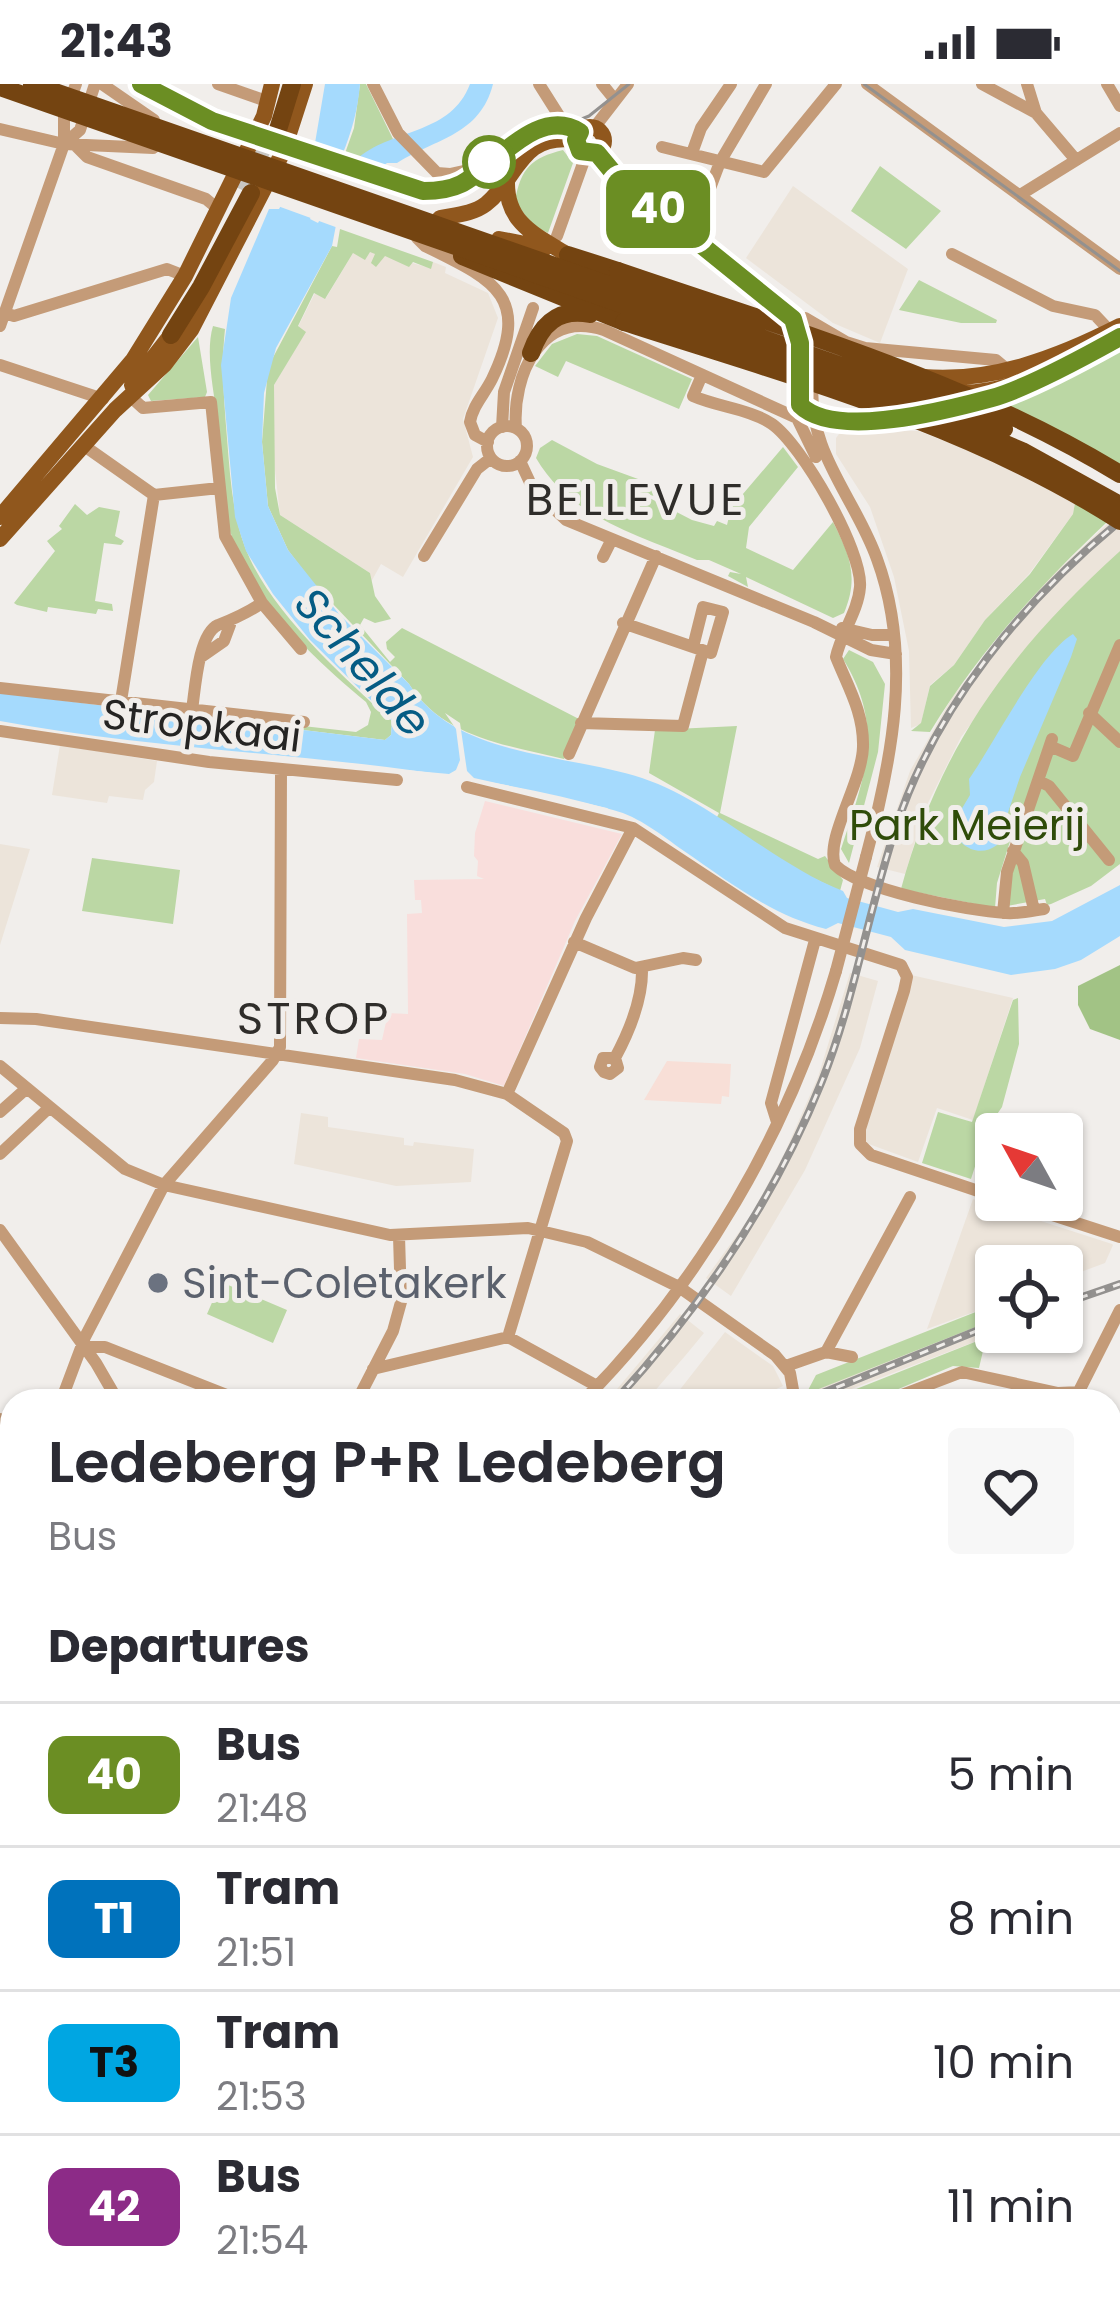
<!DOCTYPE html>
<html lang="en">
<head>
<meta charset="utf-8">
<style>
	body { margin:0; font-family:Poppins,sans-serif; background:#f7f7f7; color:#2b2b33; height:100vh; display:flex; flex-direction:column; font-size:45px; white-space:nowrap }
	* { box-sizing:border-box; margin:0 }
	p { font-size:39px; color:#7c7c81 }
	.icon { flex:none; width:66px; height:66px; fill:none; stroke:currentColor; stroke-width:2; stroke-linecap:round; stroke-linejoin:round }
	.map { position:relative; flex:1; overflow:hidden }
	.drawer { position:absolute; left:0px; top:1305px; width:1122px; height:912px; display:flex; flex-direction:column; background:#fff; border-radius:36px 36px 0 0; box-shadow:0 3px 9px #0004 }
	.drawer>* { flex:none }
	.badge { padding:0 24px; border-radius:18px; font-size:42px; line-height:78px }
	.needle { width:78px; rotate:310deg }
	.buttons { position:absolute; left:975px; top:1029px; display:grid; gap:24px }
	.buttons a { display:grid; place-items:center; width:108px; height:108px; border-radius:12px; background:#fff; box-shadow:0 3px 9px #0004; font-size:60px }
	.map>.badge { position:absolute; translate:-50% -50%; box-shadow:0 0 0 6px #fff }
	h2 { padding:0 48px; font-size:45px; line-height:108px }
	.round { display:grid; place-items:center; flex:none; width:126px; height:126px; border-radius:12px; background:#f7f7f7 }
	.headline { display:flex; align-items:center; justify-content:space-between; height:204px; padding:0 48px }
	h1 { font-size:57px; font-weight:600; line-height:90px }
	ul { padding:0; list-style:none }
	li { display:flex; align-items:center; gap:36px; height:144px; padding:0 48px; border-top:3px solid #e1e1e2 }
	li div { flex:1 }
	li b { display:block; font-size:45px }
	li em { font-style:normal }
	li .badge { min-width:132px; font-weight:700; text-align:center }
	.status { display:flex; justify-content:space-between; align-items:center; height:84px; padding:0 60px; background:#fff; direction:ltr }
	.status svg { height:33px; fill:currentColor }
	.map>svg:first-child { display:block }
	.built { fill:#ece4da }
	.industrial { fill:#f8dfd7 }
	.medical { fill:#f9dedc }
	.green { fill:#bbd7a4 }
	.forest { fill:#a2c385 }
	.water { fill:#a5dafd }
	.pier { fill:#f1eeeb }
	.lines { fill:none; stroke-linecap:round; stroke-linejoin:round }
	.highway-tunnel { stroke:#c8c6c3; stroke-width:18; stroke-dasharray:18 9; stroke-linecap:butt }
	.minor { stroke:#c49b78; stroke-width:12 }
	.major { stroke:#90571d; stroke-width:16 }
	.highway { stroke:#744411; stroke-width:18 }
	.tram { stroke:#93918f; stroke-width:3 }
	.rail-casing { stroke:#93918f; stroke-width:8 }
	.rail { stroke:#f1eeeb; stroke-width:3; stroke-dasharray:9; stroke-linecap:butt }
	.minor-bridge { stroke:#c49b78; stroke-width:12 }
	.highway-bridge { stroke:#744411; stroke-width:18 }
	.line-casing { stroke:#fff; stroke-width:27 }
	.line { stroke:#6b8e23; stroke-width:18 }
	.stop-dot { fill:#fff; stroke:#6b8e23; stroke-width:6 }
	.worship-dot { fill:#6b7280; stroke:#f1eeeb; stroke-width:4.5 }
	.labels { text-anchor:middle; stroke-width:10; stroke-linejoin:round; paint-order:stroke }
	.street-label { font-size:42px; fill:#252423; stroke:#f1eeeb }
	.park-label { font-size:42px; fill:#2f4c09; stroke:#f1eeeb }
	.worship-label { font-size:42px; fill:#5b616d; stroke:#f1eeeb; text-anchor:start }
	.neighbourhood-label { font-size:45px; letter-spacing:3px; fill:#2f2d2a; stroke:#f1eeeb }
	.water-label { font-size:45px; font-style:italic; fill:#055c84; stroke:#f1eeeb }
</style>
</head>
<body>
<div class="status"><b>21:43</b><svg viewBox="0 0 49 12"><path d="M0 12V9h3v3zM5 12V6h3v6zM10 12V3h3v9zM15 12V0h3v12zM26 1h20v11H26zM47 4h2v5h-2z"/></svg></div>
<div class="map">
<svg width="1120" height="2217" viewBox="0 0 1120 2217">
	<rect width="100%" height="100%" fill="#f1eeeb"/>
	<path class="built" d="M793 102 908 185 880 259 833 239 746 174Z
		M370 167 376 170 372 179 384 171 430 184 433 178 446 183 445 189 488 209 498 234 463 335 473 373 403 493 381 480 371 498 370 489 280 431 274 377V301L305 248 298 243 315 209 326 214 353 169Z
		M885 346 918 347 976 369 1075 419 1073 430 1029 490 985 536 954 581 930 601 921 640 911 644 909 567 894 493 870 423 836 370V354L839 350Z
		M1120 428V467L1045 542 961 653 925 725 905 790 877 783 910 687 953 612 1042 501Z
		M60 661 157 677 154 698 145 706 143 716 109 712 107 719 52 711Z
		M0 760 30 765 0 861Z
		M850 889 878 897 860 964 805 1086 731 1212 706 1194 750 1133 785 1068 818 993Z
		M911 891 1013 914 973 1036 937 1024 918 1078 866 1059V1039Z
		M301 1029 328 1033V1043L404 1054V1061L413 1062 414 1058 474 1065 471 1098 396 1102 294 1080Z
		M973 1115 1112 1160 1113 1161 1105 1179 1062 1195V1182H996V1220L927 1245Z
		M680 1230 704 1249 685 1272 646 1317H607Z
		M996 1235V1248H1000L820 1317 815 1306Z
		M725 1248 773 1282 783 1302 749 1317H671Z"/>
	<path class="industrial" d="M667 977 731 980 729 1013 722 1012 721 1020 644 1016Z"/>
	<path class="medical" d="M485 717 622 750 575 837 504 1002 465 990 356 974 359 955 382 956 388 929 408 930 407 830 422 829 421 816H415L414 796 484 795 477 792 478 777 474 772 475 749Z
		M1110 1835 1120 1836V2217H725L735 2205H1110Z"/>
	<path class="green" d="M360 0H366L394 57 354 78 343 75 354 44Z
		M563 66 573 79 548 149 532 141 515 117C521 84 531 74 563 66Z
		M880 82 941 127 906 165 851 127Z
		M340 145 433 178 431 185 413 178 409 183 385 172 376 183 371 179 375 170 370 168 365 176 353 169 325 215 314 209 298 242 306 248 274 301 275 404 280 431 370 489 375 512 391 535 375 539 364 534 360 541 390 578 395 573 387 565 386 558 402 544 579 635 564 675C507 661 443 654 409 600L312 498 288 466 268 422 262 358 268 283 332 162 337 163Z
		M919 196 997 236 996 239H961L899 226Z
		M213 242 225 245C221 282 224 317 227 354 230 391 232 428 245 463 268 525 343 593 392 637L391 651 385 656 303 646V642L356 648 368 641 371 628 366 618C309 571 245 510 227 436 219 403 219 367 217 334 214 306 205 269 213 242Z
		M577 250 597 252 692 295 679 325 566 277 558 293 535 282 552 260Z
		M198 253 207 308 205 313 151 317 148 311Z
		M1120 267V381L1000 319Z
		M552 356 597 380 649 399 654 412 636 407 692 436 714 442 717 437 727 441 731 424 783 363 798 383 749 443 746 464 793 486 833 438C850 471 859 493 844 529L833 534 746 493 748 503 728 492 730 488 741 490 709 476H697C636 450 571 434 536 374L540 364Z
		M1075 419 1107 438C1040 501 978 569 930 648L911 647 921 639 930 602 954 581 985 536 1030 490 1073 430Z
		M75 420 87 431 99 423 120 427 115 452 124 457 121 461 104 459 95 517 112 520 113 527 98 525 96 530 48 523 47 528 17 521 14 519 55 467 47 457 62 445 59 442Z
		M1120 467V780L1091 802 1051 820 1047 821 1045 815 1007 822 1012 751 997 799 995 824 901 805C940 661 1010 567 1120 467Z
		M849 566 873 578 885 600 878 668 849 779 841 765C864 694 886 644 843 575Z
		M737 642 720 729 818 775 825 772 843 796 840 807 799 787 716 735 719 729 649 689 655 646Z
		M92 774 180 786 173 840 82 827Z
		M1018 914 1019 960 1002 1023 987 1045 971 1095 922 1079 938 1028 972 1038 1013 916Z
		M221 1198 287 1226 273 1259 207 1230Z
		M996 1220V1235L806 1310 816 1291Z
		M1000 1248H1037L983 1267 979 1284 953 1282 870 1317H826Z
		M12 1949V2123L0 2130V1954Z"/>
	<path class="forest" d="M1120 881V956L1090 945 1078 921V902Z"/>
	<path class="water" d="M325 0H360C356 51 334 91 310 135L318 139C329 122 345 84 359 73 396 44 451 50 470 0H493C480 51 437 54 397 79H387L356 103 336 141 332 162 276 264 264 309 262 358 268 422 288 466 339 530 409 600C455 674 566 669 642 694 713 718 772 779 843 807L847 814 898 828 913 825 1004 843 1052 837 1120 801V852L1081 876 1055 885 1011 891 905 866 891 853 838 839 826 845C773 832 729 798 684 767 661 751 640 733 613 726 414 669 203 675 0 637V609L385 656 391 651 392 637 310 556 273 510 246 467 235 433 221 281 231 214 269 125H279L315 59Z
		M1073 550 1077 555 1071 573 1020 693 997 761C979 775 956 762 952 741L970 711 969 695C995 658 1038 571 1073 550Z"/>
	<path class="pier" d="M306 63 384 89 360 107 341 145 275 121Z
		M445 629 460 639 467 687 474 694 607 724 620 734 455 696 309 683 329 679 449 690 456 686 460 676 456 645Z"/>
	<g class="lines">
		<path class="highway-tunnel" d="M242 106 270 49"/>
		<path class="minor" d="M102 0 154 36
			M218 0 269 18
			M373 0 398 49 437 89 450 90 495 80 511 85
			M539 0 563 38 580 48
			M602 0 615 16
			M867 0 1120 185
			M982 0 1036 29
			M1027 0 1036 29 1076 76
			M1107 0 1120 22
			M594 44 628 0
			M0 45 64 60 153 64
			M65 59 80 46 95 0
			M76 62 87 73 206 115 218 125
			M662 63 764 88 836 0
			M692 69 701 44 731 0
			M1020 111 1120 49
			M557 152 586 71
			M692 152 720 78 766 0
			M417 154 425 162C494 196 532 212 492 295 484 311 473 321 470 338L475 351 488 358
			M952 170 1053 222 1095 231 1110 247
			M5 229 14 232 167 185 185 192
			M805 234 846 258 865 264 996 276 1009 287
			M0 242 64 60V33L76 0
			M0 281 103 315
			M797 290V334L816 373
			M702 291 693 312C718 323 750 325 772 340 802 361 863 467 860 503 858 528 841 549 836 573 848 603 864 629 863 663 862 699 825 754 835 781 860 806 968 827 1006 829 1019 830 1031 827 1044 825
			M813 297C806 367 855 413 877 475 913 573 892 676 866 773
			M132 314 143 324 211 318 225 452 262 519 301 565
			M799 321C823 344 872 338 902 333
			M487 362a20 20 0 1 1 40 0a20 20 0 1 1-40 0Z
			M502 343 504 308 533 224
			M516 344C512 292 541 225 604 246L797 334
			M83 361 154 411 219 404
			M520 377 533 405 566 436 814 538 871 566 896 570
			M424 472 477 385 491 374
			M603 473 612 455
			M703 523 723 528 711 569 693 563Z
			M623 539 693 563
			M842 544 872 551H894
			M201 573 224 557 230 541
			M0 604 304 638
			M121 617 154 411
			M192 626C195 607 198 550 218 541 234 535 247 529 262 519
			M1089 629 1120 658
			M581 639 683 642 703 567
			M0 647 209 678 397 696
			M1052 663 1073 672 1120 561
			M569 670 656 472
			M1039 697 1049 702 1109 776
			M467 703 633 744 785 844 901 881 907 893 904 907 860 1045V1060L871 1071 996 1113
			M1013 767 1023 779 1034 826
			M1003 829 1007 788 1052 655
			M574 858 635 884 683 874 696 876
			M0 934 36 935 455 996 507 1010 564 1049 567 1057 508 1253
			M615 974H603L600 983 604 988 610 990 618 984 615 974C629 948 643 915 642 884
			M0 982 125 1085 164 1101 390 1151 528 1144 587 1158 679 1203 775 1271 790 1289 795 1317
			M507 1010 586 834 633 744
			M0 1028 27 1004
			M777 1038 771 1019 815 856
			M0 1070 50 1023
			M1006 1116 1120 1153
			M0 1146 96 1279 118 1317
			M84 1263H105L242 1317
			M826 1268 852 1273
			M786 1282 826 1268 910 1113
			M373 1285 508 1253 597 1302
			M61 1317 85 1253 164 1101 273 976 280 963 281 685
			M357 1317 393 1247 401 1218 399 1152
			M583 1317C700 1199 789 1047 836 887
			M886 1317 962 1288 1058 1309 1081 1308
			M1074 1317 1120 1226
			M0 1335 12 1340
			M1110 1358 1120 1360
			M1110 1385 1120 1399
			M0 1504 12 1467
			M0 1697 12 1690
			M1110 1739 1120 1743
			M0 1778 12 1771
			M1110 1813H1120
			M1110 1825H1120
			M0 1947 12 1941
			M0 2138 12 2131
			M682 2205 695 2217
			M80 2217 111 2205
			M471 2217 487 2205"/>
		<path class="major" d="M576 57a14 14 0 1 1 28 0a14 14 0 1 1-28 0Z
			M597 69 616 91 787 230 796 240 799 257
			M507 97C506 139 535 151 568 171
			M440 134C455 131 473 130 486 120 518 95 519 48 576 56
			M499 155 545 164
			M923 293C992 299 1059 273 1120 242
			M132 301 171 251
			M961 309C1016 308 1073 279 1120 253
			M0 433 133 276 185 192 264 32 272 0
			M0 455 115 326 165 280 191 246 283 68 305 0
			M0 1816 12 1829
			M273 2205 279 2217"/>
		<path class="highway" d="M276 52 292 0
			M568 171 618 187
			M462 172 624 238
			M171 251 201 203 251 109
			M531 269C541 240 558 224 590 230"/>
		<path class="tram" d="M864 0 1120 187
			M212 37 414 107 441 109 458 104 511 64 589 32 629 0
			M1110 2064 1120 2065
			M709 2217 713 2205"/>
		<defs>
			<path id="rail" d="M1062 1220 1120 1200
				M615 1317C702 1222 774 1117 822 997 855 914 868 827 896 743 935 623 1024 516 1120 437
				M803 1317 996 1239
				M0 1729 12 1722
				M0 1755 12 1747"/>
		</defs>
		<use href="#rail" class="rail-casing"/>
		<use href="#rail" class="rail"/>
		<path class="minor-bridge" d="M836 887 866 773"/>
		<path class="highway-bridge" d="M32 0 876 294 1004 345
			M0 3 925 326 1022 367 1120 421
			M618 187C787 245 966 296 1120 390
			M624 238C792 292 971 341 1120 437"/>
	</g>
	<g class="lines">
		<defs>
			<path id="line" d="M141 0 212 37 423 107C436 107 449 106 461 100 495 83 537 21 580 48L576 56 580 67 597 69 616 92 793 235 800 259V321C835 356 948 326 992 314 1028 304 1086 272 1120 253"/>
		</defs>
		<use href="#line" class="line-casing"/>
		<use href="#line" class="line"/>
	</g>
	<circle class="stop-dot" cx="489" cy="78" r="24"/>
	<circle class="worship-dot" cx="158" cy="1199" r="12"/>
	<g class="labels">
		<g class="street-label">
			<text transform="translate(202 641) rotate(7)" y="15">Stropkaai</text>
		</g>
		<g class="park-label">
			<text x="967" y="756">Park Meierij</text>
		</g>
		<g class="worship-label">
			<text x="182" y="1214">Sint-Coletakerk</text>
		</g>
		<g class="neighbourhood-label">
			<text x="636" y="431">BELLEVUE</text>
			<text x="314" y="950">STROP</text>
		</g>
		<g class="water-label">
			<text transform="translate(363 578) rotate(49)" y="16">Schelde</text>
		</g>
	</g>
</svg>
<div class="buttons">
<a><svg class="needle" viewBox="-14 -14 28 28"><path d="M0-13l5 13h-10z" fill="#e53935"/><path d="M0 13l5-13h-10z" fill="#7c7c81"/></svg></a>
<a><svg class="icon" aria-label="locate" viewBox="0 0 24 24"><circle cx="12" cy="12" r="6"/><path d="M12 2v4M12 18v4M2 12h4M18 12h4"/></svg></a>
</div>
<b class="badge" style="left:658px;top:125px;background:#6b8e23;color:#fff">40</b>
<section class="drawer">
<div class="headline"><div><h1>Ledeberg P+R Ledeberg</h1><p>Bus</p></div><a class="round"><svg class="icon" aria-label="heart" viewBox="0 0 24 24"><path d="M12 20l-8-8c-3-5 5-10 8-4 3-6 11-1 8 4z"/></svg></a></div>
<h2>Departures</h2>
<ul>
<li><span class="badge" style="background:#6b8e23;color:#fff">40</span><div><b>Bus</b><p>21:48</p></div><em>5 min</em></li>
<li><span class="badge" style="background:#0072bc;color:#fff">T1</span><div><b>Tram</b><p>21:51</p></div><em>8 min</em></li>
<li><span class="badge" style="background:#00a6e2;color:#111">T3</span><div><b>Tram</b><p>21:53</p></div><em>10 min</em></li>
<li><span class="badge" style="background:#8c2b87;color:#fff">42</span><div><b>Bus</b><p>21:54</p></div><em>11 min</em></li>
</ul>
</section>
</div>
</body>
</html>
